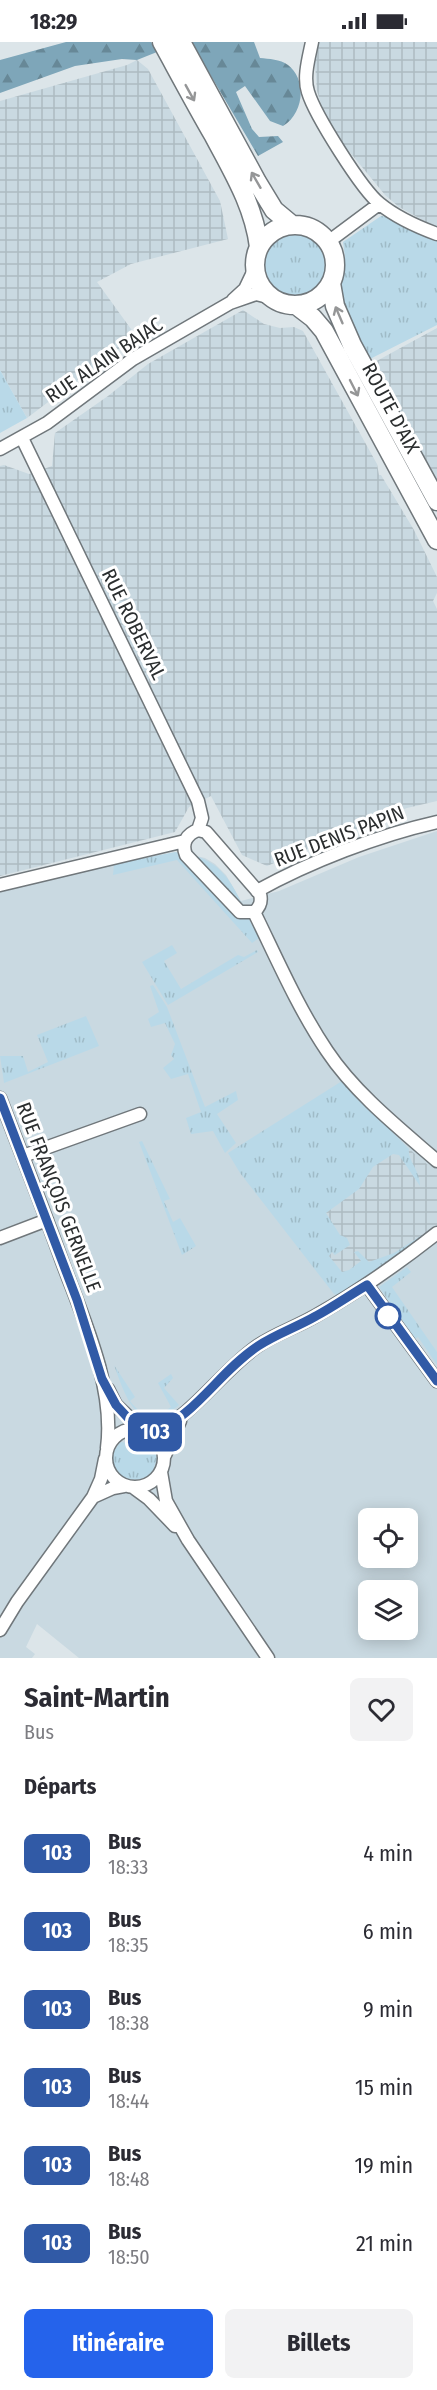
<!DOCTYPE html>
<html lang="fr">
<head>
<meta charset="utf-8">
<style>
	body { margin:0; font-family:"Fira Sans Condensed",sans-serif; background:#f2f2f3; color:#2b2b33; height:100vh; display:flex; flex-direction:column; font-size:22px; white-space:nowrap }
	* { box-sizing:border-box; margin:0 }
	p { font-size:20px; color:#7c7c81 }
	.icon { flex:none; width:33px; height:33px; fill:none; stroke:currentColor; stroke-width:2; stroke-linecap:round; stroke-linejoin:round }
	.map { position:relative; height:1616px; overflow:hidden }
	.details { display:flex; flex-direction:column; background:#fff; flex:1 }
	.details>* { flex:none }
	.badge { padding:0 12px; border-radius:9px; font-size:21px; line-height:39px }
	.buttons { position:absolute; left:358px; top:1466px; display:grid; gap:12px }
	.buttons a { display:grid; place-items:center; width:60px; height:60px; border-radius:9px; background:#fff; box-shadow:0 3px 15px #0003; font-size:30px }
	.map>.badge { position:absolute; translate:-50% -50%; box-shadow:0 0 0 3px #fff }
	h2 { padding:0 24px; font-size:22px; line-height:54px }
	.round { display:grid; place-items:center; flex:none; width:63px; height:63px; border-radius:9px; background:#f2f2f3 }
	.head { display:flex; align-items:center; justify-content:space-between; height:102px; padding:0 24px }
	h1 { font-size:28px; font-weight:700; line-height:45px }
	.action { display:flex; gap:12px; margin-top:auto; padding:12px 24px }
	.action a { flex:1; height:69px; border-radius:9px; background:#2563eb; color:#fff; font-size:24px; font-weight:700; line-height:69px; text-align:center }
	.action a+a { background:#f2f2f3; color:#2b2b33 }
	ul { padding:0; list-style:none }
	li { display:flex; align-items:center; gap:18px; height:78px; padding:0 24px }
	li div { flex:1 }
	li b { display:block; font-size:22px }
	li em { font-style:normal }
	li .badge { min-width:66px; font-weight:700; text-align:center }
	.status { display:flex; justify-content:space-between; align-items:center; height:42px; padding:0 30px; background:#fff; direction:ltr }
	.status svg { height:16px; fill:currentColor }
	.map>svg:first-child { display:block }
	.built { fill:#c9d9e1; fill-rule:evenodd }
	.industrial { fill:url(#industrial-grid) }
	.grass { fill:url(#grass-tufts) }
	.forest { fill:url(#forest-firs) }
	.lines { fill:none; stroke-linecap:round; stroke-linejoin:round }
	.minor-casing { stroke:#70777b; stroke-width:15 }
	.secondary-casing { stroke:#70777b; stroke-width:21 }
	.minor { stroke:#fff; stroke-width:12 }
	.secondary { stroke:#fff; stroke-width:18 }
	.oneway { stroke:#959697 }
	.line-casing { stroke:#fff; stroke-width:14 }
	.line { stroke:#315aa6; stroke-width:9 }
	.stop-dot { fill:#fff; stroke:#315aa6; stroke-width:3 }
	.labels { text-anchor:middle; stroke-width:6; stroke-linejoin:round; paint-order:stroke }
	.street-label { font-size:20px; fill:#2b2e2f; stroke:#fff }
</style>
</head>
<body>
<div class="status"><b>18:29</b><svg viewBox="0 0 49 12"><path d="M0 12V9h3v3zM5 12V6h3v6zM10 12V3h3v9zM15 12V0h3v12zM26 1h20v11H26zM47 4h2v5h-2z"/></svg></div>
<div class="map">
<svg width="437" height="1616" viewBox="0 0 437 1616">
	<defs>
		<pattern id="industrial-grid" width="8" height="8" patternUnits="userSpaceOnUse" patternTransform="scale(1.5)"><rect width="8" height="8" fill="#c9d9e1"/><path d="M0 4h8M4 0v8" fill="none" stroke="#adbbc1"/></pattern>
		<pattern id="grass-tufts" width="24" height="20" patternUnits="userSpaceOnUse" patternTransform="scale(1.5)"><rect width="24" height="20" fill="#b9d9e8"/><path d="M3 7l-1-3M5 7V3M7 7l1-3M15 17l-1-3M17 17v-4M19 17l1-3" fill="none" stroke="#9fbbc7"/></pattern>
		<pattern id="forest-firs" width="22" height="20" patternUnits="userSpaceOnUse" patternTransform="scale(1.5)"><rect width="22" height="20" fill="#7ea6b9"/><path d="M5 1l3.5 6h-7zM16 11l3.5 6h-7z" fill="#678897"/></pattern>
	</defs>
	<rect width="100%" height="100%" fill="#dce5e9"/>
	<path class="built" d="M437 789V1616H79L37 1582 26 1605 35 1612 32 1616H0V849L115 822 183 811 205 816 215 822 226 833 241 859 279 849 359 815ZM369 1476H408V1515H369ZM369 1548H408V1587H369Z"/>
	<path class="industrial" d="M318 0H437V186L399 165 385 153 339 97 324 72 317 49 315 22Z
		M137 18 148 27 220 159 228 197 131 222 97 240 136 294 27 376 0 328V59L127 23Z
		M243 268 264 282 280 286 294 285 303 289 377 422 379 433H381L414 488 437 535V551L433 559 437 567V759L407 766 267 824 242 813 211 754 189 765 175 790 0 834V424L4 423 29 432 52 424 55 391 108 354 148 322Z
		M437 286V437L373 321Z
		M393 1093 437 1131V1184L341 1249 289 1180Z"/>
	<path class="grass" d="M381 174 393 175 437 199V283L368 318 342 258 340 241 345 215 343 200Z
		M263 223a33 33 0 1 1 66 0a33 33 0 1 1-66 0Z
		M0 328 27 376 0 391Z
		M175 810C232 815 235 854 259 896L252 901 177 818 113 833 114 822Z
		M172 903 177 911 164 919 181 947 238 913 244 915 257 908 258 910 168 963 142 920Z
		M153 943 167 965 205 1065 236 1049 238 1058 217 1072 236 1101 225 1111 213 1089 191 1092 186 1076 201 1070 188 1032 171 1037 163 1026 174 1017 171 1013 175 1002 165 981 151 985 148 977 159 970 150 944Z
		M86 974 99 1004 4 1041 0 1014H23L28 1030 48 1020 37 993Z
		M342 1039 409 1107C407 1118 420 1128 420 1144L399 1113 393 1112 373 1125 359 1147 326 1171 340 1193 347 1196 350 1203 335 1213 332 1210 329 1214 342 1230 349 1228 361 1219 354 1210 358 1209 369 1220 394 1211 422 1193 425 1194 339 1254 334 1252 240 1131 228 1111Z
		M142 1099 170 1157 164 1159 173 1180 180 1176 196 1204 182 1213 139 1100Z
		M407 1225 411 1230 392 1245 437 1310V1323L418 1295 415 1297 379 1245Z
		M114 1323 135 1355 130 1359C143 1376 154 1378 171 1365L158 1341 171 1332 173 1336 164 1346 179 1363C138 1397 126 1356 114 1323Z
		M138 1395C150 1398 155 1405 157 1417L152 1431C126 1451 99 1421 121 1400 128 1402 134 1400 138 1395Z"/>
	<path class="forest" d="M66 0H151L157 10 137 18 122 17 75 24 0 51V18Z
		M191 0H254L260 16C269 17 280 17 288 23 308 39 303 72 283 84L270 79 245 44 236 50 252 87 259 95 278 94 283 100 258 114Z"/>
	<g class="lines">
		<defs>
			<path id="minor" d="M312 0C309 15 303 35 308 50 315 73 362 148 380 162 396 175 418 185 437 192
				M328 200 379 162
				M233 258 245 247 255 226
				M22 396 198 759 202 776 198 788
				M0 407 47 381 133 317 230 261 256 252 272 256
				M198 788 206 790 260 852C262 860 260 865 254 870H240L186 813C181 801 187 792 198 788Z
				M0 843 185 799
				M257 849C309 820 379 793 437 780
				M254 870C277 917 298 966 327 1009 355 1051 399 1086 437 1119
				M0 1056C21 1111 43 1166 63 1222 84 1278 115 1346 107 1406
				M23 1114 140 1072
				M0 1196 47 1178
				M367 1243 437 1339
				M108 1347 116 1363 141 1387
				M106 1416a29 29 0 1 1 58 0a29 29 0 1 1-58 0Z
				M152 1392C194 1373 219 1332 256 1305 274 1292 297 1285 317 1273 359 1249 399 1221 437 1191
				M165 1413 180 1379
				M161 1430 166 1459 188 1498 268 1616
				M134 1446 149 1457 175 1484
				M93 1455 113 1446 124 1444
				M0 1588 17 1560 93 1455 101 1437 105 1417"/>
			<path id="secondary" d="M162 0C179 31 196 63 214 94 233 130 254 164 259 205
				M181 0 257 140 274 168 292 183
				M255 223a40 40 0 1 1 80 0a40 40 0 1 1-80 0Z
				M331 241 335 264 352 303 437 459
				M296 263 313 276 324 289 437 498"/>
		</defs>
		<use href="#minor" class="minor-casing"/>
		<use href="#secondary" class="secondary-casing"/>
		<use href="#minor" class="minor"/>
		<use href="#secondary" class="secondary"/>
	</g>
	<defs><path id="oneway-shaft" d="M-6 0H5M1.5-3L5.5 0L1.5 3" fill="none" stroke-width="1.6" stroke-linecap="round" stroke-linejoin="round" transform="scale(1.5)"/></defs>
	<g class="oneway">
		<use href="#oneway-shaft" transform="translate(190 51) rotate(61)"/>
		<use href="#oneway-shaft" transform="translate(256 138) rotate(-120)"/>
		<use href="#oneway-shaft" transform="translate(339 273) rotate(-113)"/>
		<use href="#oneway-shaft" transform="translate(354 346) rotate(63)"/>
	</g>
	<g class="lines">
		<defs>
			<path id="line" d="M0 1056 77 1258 102 1337 116 1363 129 1377 141 1387 152 1392C196 1373 219 1330 258 1304 276 1292 297 1285 316 1274 333 1265 350 1253 367 1243L437 1339"/>
		</defs>
		<use href="#line" class="line-casing"/>
		<use href="#line" class="line"/>
	</g>
	<circle class="stop-dot" cx="388" cy="1274" r="12"/>
	<g class="labels">
		<g class="street-label">
			<text transform="translate(104 318) rotate(-34)" y="7">RUE ALAIN BAJAC</text>
			<text transform="translate(391 366) rotate(62)" y="7">ROUTE D'AIX</text>
			<text transform="translate(134 582) rotate(64)" y="7">RUE ROBERVAL</text>
			<text transform="translate(339 794) rotate(-21)" y="7">RUE DENIS PAPIN</text>
			<text transform="translate(59 1155) rotate(69)" y="7">RUE FRANÇOIS GERNELLE</text>
		</g>
	</g>
</svg>
<div class="buttons">
<a><svg class="icon" aria-label="locate" viewBox="0 0 24 24"><circle cx="12" cy="12" r="6"/><path d="M12 2v4M12 18v4M2 12h4M18 12h4"/></svg></a>
<a><svg class="icon" aria-label="layers" viewBox="0 0 24 24"><path d="M12 4l9 5-9 5-9-5zM3 14l9 5 9-5"/></svg></a>
</div>
<b class="badge" style="left:155px;top:1390px;background:#315aa6;color:#fff">103</b>
</div>
<section class="details">
<div class="head"><div><h1>Saint-Martin</h1><p>Bus</p></div><a class="round"><svg class="icon" aria-label="heart" viewBox="0 0 24 24"><path d="M12 20l-8-8c-3-5 5-10 8-4 3-6 11-1 8 4z"/></svg></a></div>
<h2>Départs</h2>
<ul>
<li><span class="badge" style="background:#315aa6;color:#fff">103</span><div><b>Bus</b><p>18:33</p></div><em>4 min</em></li>
<li><span class="badge" style="background:#315aa6;color:#fff">103</span><div><b>Bus</b><p>18:35</p></div><em>6 min</em></li>
<li><span class="badge" style="background:#315aa6;color:#fff">103</span><div><b>Bus</b><p>18:38</p></div><em>9 min</em></li>
<li><span class="badge" style="background:#315aa6;color:#fff">103</span><div><b>Bus</b><p>18:44</p></div><em>15 min</em></li>
<li><span class="badge" style="background:#315aa6;color:#fff">103</span><div><b>Bus</b><p>18:48</p></div><em>19 min</em></li>
<li><span class="badge" style="background:#315aa6;color:#fff">103</span><div><b>Bus</b><p>18:50</p></div><em>21 min</em></li>
</ul>
<div class="action"><a>Itinéraire</a><a>Billets</a></div>
</section>
</body>
</html>
